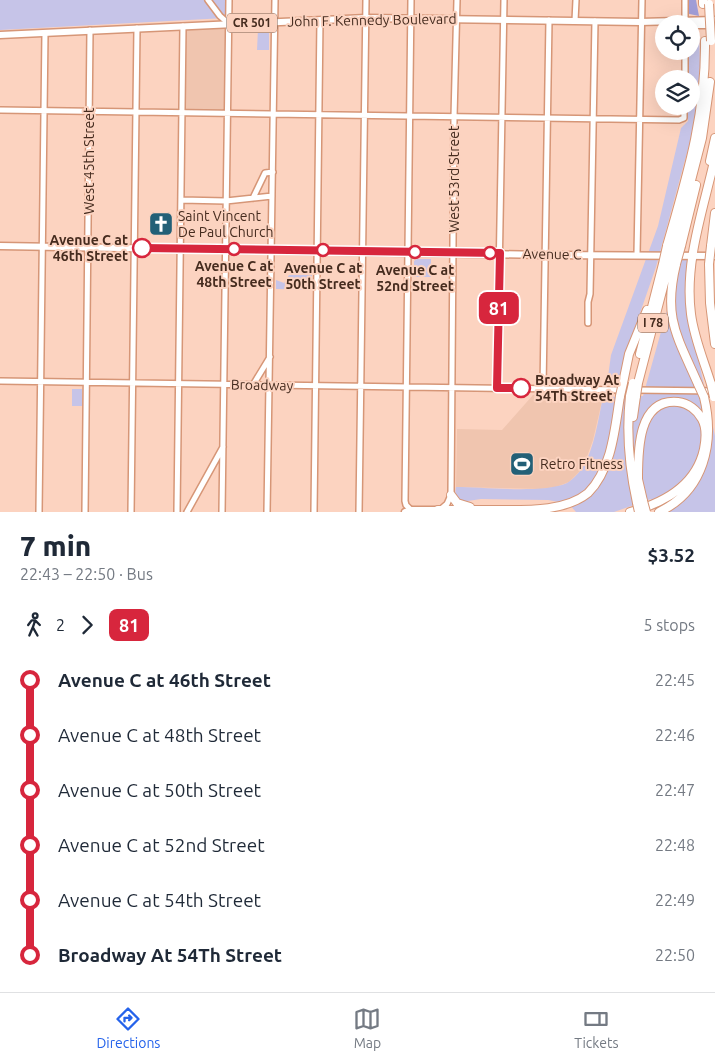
<!DOCTYPE html>
<html lang="en">
<head>
<meta charset="utf-8">
<style>
	body { margin:0; font-family:Ubuntu,sans-serif; background:#f6f6f7; color:#1f2937; height:100vh; display:flex; flex-direction:column; font-size:19px; white-space:nowrap }
	* { box-sizing:border-box; margin:0 }
	p { font-size:16px; color:#747a83 }
	.icon { flex:none; width:28px; height:28px; fill:none; stroke:currentColor; stroke-width:2; stroke-linecap:round; stroke-linejoin:round }
	.map { position:relative; height:512px; overflow:hidden }
	.panel { display:flex; flex-direction:column; background:#fff; flex:1 }
	.panel>* { flex:none }
	.badge { padding:0 10px; border-radius:8px; font-size:18px; line-height:32px }
	.tools { position:absolute; left:655px; top:15px; display:grid; gap:10px }
	.tools a { display:grid; place-items:center; width:45px; height:45px; border-radius:50%; background:#fff; box-shadow:0 5px 20px #0002; font-size:25px }
	.map>.badge { position:absolute; translate:-50% -50%; box-shadow:0 0 0 2px #fff }
	.legs { display:flex; align-items:center; gap:8px; height:55px; padding:0 20px; font-size:16px }
	.legs p { margin-inline-start:auto }
	.headline { display:flex; align-items:center; justify-content:space-between; height:85px; padding:0 20px }
	h1 { font-size:28px; font-weight:800; line-height:38px }
	ul { padding:0 20px; list-style:none }
	li { display:flex; align-items:center; gap:18px; height:55px; font-size:19px }
	li i { display:grid; place-items:center; width:8px; height:100%; margin:0 6px; background:currentColor }
	li i::after { content:''; width:12px; height:12px; margin:-6px; border:4px solid; border-radius:50%; background:#fff }
	li p { margin-inline-start:auto }
	li:first-child i { background:linear-gradient(#0000 50%,currentColor 0) }
	li:last-child i { background:linear-gradient(currentColor 50%,#0000 0) }
	.menu { display:flex; justify-content:space-around; align-items:center; height:70px; border-top:1px solid #e0e1e3; background:#fff; font-size:14px; color:#747a83 }
	.menu a { display:grid; justify-items:center; gap:2px }
	.menu .selected { color:#2563eb }
	.map>svg:first-child { display:block }
	.built { fill:#f0c5af }
	.green { fill:#c6c4e8 }
	.forest { fill:#a09dd6 }
	.lines { fill:none; stroke-linecap:round; stroke-linejoin:round }
	.minor-casing { stroke:#d69677; stroke-width:8 }
	.major-casing { stroke:#d69677; stroke-width:9 }
	.highway-casing { stroke:#d69677; stroke-width:10 }
	.minor { stroke:#fff; stroke-width:5 }
	.major { stroke:#fff; stroke-width:6 }
	.highway { stroke:#fff; stroke-width:8 }
	.highway-bridge-casing { stroke:#d69677; stroke-width:10; stroke-linecap:butt }
	.highway-bridge { stroke:#fff; stroke-width:8 }
	.line-1-casing { stroke:#fff; stroke-width:11 }
	.line-1 { stroke:#d7263d; stroke-width:8 }
	.stop-1-dot { fill:#fff; stroke:#d7263d; stroke-width:2.5 }
	.labels { text-anchor:middle; stroke-width:4; stroke-linejoin:round; paint-order:stroke }
	.shield { fill:#fcd3c0; stroke:#7d5e4f; stroke-width:1 }
	.shield-label { font-size:12px; font-weight:bold; fill:#462c1f }
	.street-label { font-size:14px; fill:#462c1f; stroke:#fcd3c0 }
	.poi-label { font-size:14px; fill:#462c1f; stroke:#fcd3c0; text-anchor:start }
	.stop-label { font-size:14px; font-weight:bold; fill:#462c1f; stroke:#fcd3c0 }
</style>
</head>
<body>
<div class="map">
<svg width="715" height="512" viewBox="0 0 715 512">
	<rect width="100%" height="100%" fill="#fcd3c0"/>
	<path class="built" d="M229 24 227 113 181 112 183 26Z
		M533 395 603 397 593 440 583 468 569 482 556 487 541 489 456 487 457 429 502 430Z"/>
	<path class="green" d="M0 0H226V18L0 30Z
		M258 29 269 30V50H257Z
		M691 32H699L700 65 697 104 691 138 656 267 624 359 619 384H607L611 355 658 226 681 128 688 121V106H691V79H687L686 51H691Z
		M682 257 689 259V316L715 436V512H656L651 499 614 512H576L569 504 548 500 481 499 461 502 455 495 456 487C484 487 543 494 567 483 572 480 580 472 583 467 595 446 598 420 603 397L643 396Z
		M417 259H431V277H414V261Z
		M289 275H312V290L276 289V280L284 283Z
		M72 389H82V406H72Z"/>
	<path class="forest" d="M684 0H696L699 16 685 13Z"/>
	<g class="lines">
		<defs>
			<path id="minor" d="M208 0 220 16 229 24
				M575 21 576 0
				M685 23V0
				M685 79V51
				M0 110 679 120 684 118V106
				M253 198 265 173 273 172
				M181 200 226 201 272 196
				M637 254 642 0
				M588 323V302L590 294 595 21
				M0 381 622 390
				M253 385 270 357
				M497 388 504 0
				M543 388 549 20
				M636 390 715 391
				M411 510 406 505 405 501 411 0
				M440 510 447 504 451 495 454 117 457 0
				M39 512 45 33
				M85 512 90 30
				M131 512 137 28
				M177 512 183 26
				M187 512 223 447
				M222 512 229 0
				M267 512 275 0
				M314 512 320 20
				M359 512 366 0"/>
			<path id="major" d="M691 25H715
				M0 35 366 18 640 22 715 20
				M0 246 546 255 715 256
				M405 512 411 510H438"/>
			<path id="highway" d="M703 0V4
				M710 161 715 138
				M667 246C687 176 706 115 705 41
				M674 246 702 138 710 82
				M681 246 696 185
				M711 246 715 213
				M676 264C663 318 677 336 698 384
				M709 264 710 303 715 344
				M640 354 663 264
				M623 383 629 354 647 310
				M638 383 669 264
				M711 384C704 361 694 338 691 314 684 261 704 208 715 157
				M630 396C626 433 629 467 637 503
				M633 417 636 396
				M637 475 643 501
				M451 495 457 503 470 507
				M438 510C457 510 477 510 496 510 525 510 565 512 588 493 612 469 615 428 620 396
				M630 512C664 503 696 486 704 449 706 439 707 428 702 419 697 410 688 403 678 402 637 398 638 453 638 480
				M659 512C704 491 715 443 704 397"/>
		</defs>
		<use href="#minor" class="minor-casing"/>
		<use href="#major" class="major-casing"/>
		<use href="#highway" class="highway-casing"/>
		<use href="#minor" class="minor"/>
		<use href="#major" class="major"/>
		<use href="#highway" class="highway"/>
		<defs>
			<path id="highway-bridge" d="M709 4 711 41
				M663 264 667 246
				M669 264 674 246
				M676 264 681 246
				M709 264 711 246
				M698 384 704 397
				M711 384 714 397
				M620 396 623 383
				M630 396 633 383
				M636 396 638 383
				M643 501 646 512
				M637 503 639 512"/>
		</defs>
		<use href="#highway-bridge" class="highway-bridge-casing"/>
		<use href="#highway-bridge" class="highway-bridge"/>
	</g>
	<g class="lines">
		<defs>
			<path id="line-1" d="M142 248 500 253 497 388H521"/>
		</defs>
		<use href="#line-1" class="line-1-casing"/>
		<use href="#line-1" class="line-1"/>
	</g>
	<defs>
		<symbol id="church-square" viewBox="-11 -11 22 22"><rect x="-9" y="-9" width="18" height="18" rx="4" fill="#236077" stroke="#fcd3c0"/><path d="M-1.2-6h2.4v3.5h3.3v2.4h-3.3V6h-2.4V-.1h-3.3v-2.4h3.3Z" fill="#fff"/></symbol>
		<symbol id="stadium-square" viewBox="-11 -11 22 22"><rect x="-9" y="-9" width="18" height="18" rx="4" fill="#236077" stroke="#fcd3c0"/><path d="M0-5a6.5 5 0 1 0 0 10a6.5 5 0 1 0 0-10ZM-3.5-1.8h7v3.6h-7Z" fill="#fff"/></symbol>
	</defs>
	<g fill-rule="evenodd">
		<use href="#church-square" x="147" y="210" width="28" height="28"/>
		<use href="#stadium-square" x="508" y="450" width="28" height="28"/>
	</g>
	<g class="stop-1-dot">
		<circle cx="142" cy="248" r="9"/>
		<circle cx="234" cy="249" r="6"/>
		<circle cx="323" cy="250" r="6"/>
		<circle cx="415" cy="252" r="6"/>
		<circle cx="490" cy="253" r="6"/>
		<circle cx="521" cy="388" r="9"/>
	</g>
	<g class="labels">
		<g class="shield">
			<rect x="227" y="13.5" width="50" height="19" rx="4"/>
			<rect x="638" y="313.5" width="30" height="19" rx="4"/>
		</g>
		<g class="shield-label">
			<text x="252" y="27">CR 501</text>
			<text x="653" y="327">I 78</text>
		</g>
		<g class="street-label">
			<text transform="translate(372 20) rotate(-1)" y="5">John F. Kennedy Boulevard</text>
			<text transform="translate(89 161) rotate(-90)" y="5">West 45th Street</text>
			<text transform="translate(454 179) rotate(-90)" y="5">West 53rd Street</text>
			<text transform="translate(552 254) rotate(1)" y="5">Avenue C</text>
			<text transform="translate(262 385) rotate(1)" y="5">Broadway</text>
		</g>
		<g class="poi-label">
			<text x="178" y="221">Saint Vincent<tspan x="178" dy="16">De Paul Church</tspan></text>
			<text x="540" y="469">Retro Fitness</text>
		</g>
		<g class="stop-label">
			<text x="128" y="245" text-anchor="end">Avenue C at<tspan x="128" dy="16">46th Street</tspan></text>
			<text x="234" y="271">Avenue C at<tspan x="234" dy="16">48th Street</tspan></text>
			<text x="323" y="273">Avenue C at<tspan x="323" dy="16">50th Street</tspan></text>
			<text x="415" y="275">Avenue C at<tspan x="415" dy="16">52nd Street</tspan></text>
			<text x="535" y="385" text-anchor="start">Broadway At<tspan x="535" dy="16">54Th Street</tspan></text>
		</g>
	</g>
</svg>
<div class="tools">
<a><svg class="icon" aria-label="locate" viewBox="0 0 24 24"><circle cx="12" cy="12" r="6"/><path d="M12 2v4M12 18v4M2 12h4M18 12h4"/></svg></a>
<a><svg class="icon" aria-label="layers" viewBox="0 0 24 24"><path d="M12 4l9 5-9 5-9-5zM3 14l9 5 9-5"/></svg></a>
</div>
<b class="badge" style="left:499px;top:308px;background:#d7263d;color:#fff">81</b>
</div>
<section class="panel">
<div class="headline"><div><h1>7 min</h1><p>22:43 – 22:50 · Bus</p></div><b>$3.52</b></div>
<div class="legs"><svg class="icon" aria-label="walk" viewBox="0 0 24 24"><circle cx="13" cy="4" r="2"/><path d="M13 8l-2 6 4 7M11 14l-3 7M7 12l3-4h3l4 4"/></svg>2<svg class="icon" aria-label="forward" viewBox="0 0 24 24"><path d="M9 5l7 7-7 7"/></svg><b class="badge" style="background:#d7263d;color:#fff">81</b><p>5 stops</p></div>
<ul>
<li><i style="color:#d7263d"></i><b>Avenue C at 46th Street</b><p>22:45</p></li>
<li><i style="color:#d7263d"></i><span>Avenue C at 48th Street</span><p>22:46</p></li>
<li><i style="color:#d7263d"></i><span>Avenue C at 50th Street</span><p>22:47</p></li>
<li><i style="color:#d7263d"></i><span>Avenue C at 52nd Street</span><p>22:48</p></li>
<li><i style="color:#d7263d"></i><span>Avenue C at 54th Street</span><p>22:49</p></li>
<li><i style="color:#d7263d"></i><b>Broadway At 54Th Street</b><p>22:50</p></li>
</ul>
</section>
<nav class="menu">
<a class="selected"><svg class="icon" aria-label="directions" viewBox="0 0 24 24"><path d="M12 3l9 9-9 9-9-9zM9 14v-3h6M13 9l2 2-2 2"/></svg>Directions</a>
<a><svg class="icon" aria-label="map" viewBox="0 0 24 24"><path d="M3 6l6-2 6 2 6-2v14l-6 2-6-2-6 2zM9 4v14M15 6v14"/></svg>Map</a>
<a><svg class="icon" aria-label="tickets" viewBox="0 0 24 24"><path d="M3 7h18v10H3zM15 7v10"/></svg>Tickets</a>
</nav>
</body>
</html>
